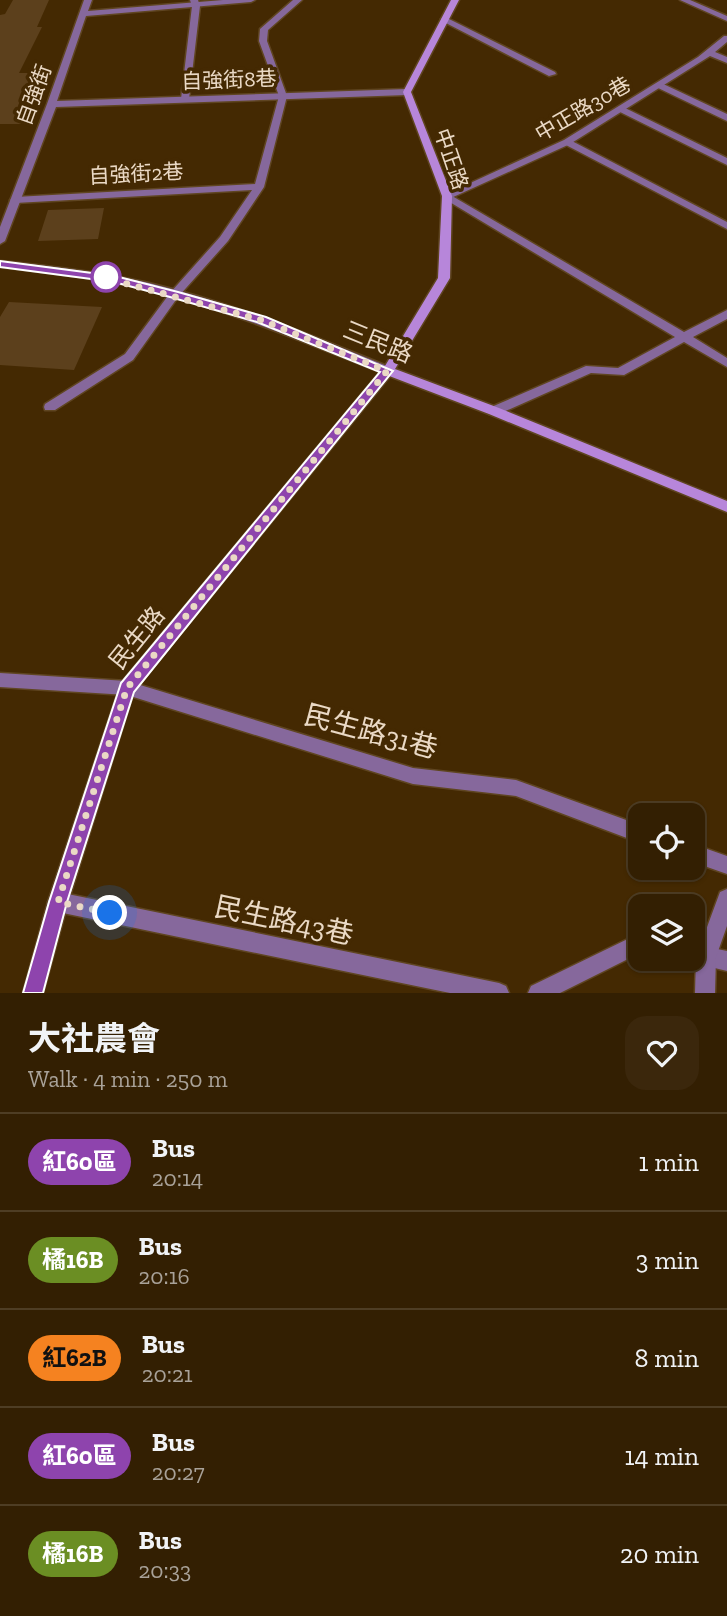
<!DOCTYPE html>
<html lang="en">
<head>
<meta charset="utf-8">
<style>
	body { margin:0; font-family:"Zilla Slab","Noto Sans TC",serif; background:#3b270c; color:#f1f3f6; height:100vh; display:flex; flex-direction:column; font-size:26px; white-space:nowrap }
	* { box-sizing:border-box; margin:0 }
	p { font-size:23px; color:#a9a299 }
	.icon { flex:none; width:38px; height:38px; fill:none; stroke:currentColor; stroke-width:2; stroke-linecap:round; stroke-linejoin:round }
	.map { position:relative; height:993px; overflow:hidden }
	.panel { display:flex; flex-direction:column; background:#331f02; flex:1 }
	.panel>* { flex:none }
	.badge { padding:0 14px; border-radius:23px; font-size:24px; line-height:46px }
	.controls { position:absolute; left:628px; top:803px; display:grid; gap:14px }
	.controls a { display:grid; place-items:center; width:77px; height:77px; border-radius:14px; background:#331f02; box-shadow:0 2px 5px #0004,0 0 0 2px #4e3d24; font-size:35px }
	.you { position:absolute; width:35px; height:35px; margin:-18px; border:5px solid #fff; border-radius:50%; background:#1a73e8; box-shadow:0 0 0 10px #1a73e833 }
	.map>.badge { position:absolute; translate:-50% -50%; box-shadow:0 0 0 4px #fff }
	.round { display:grid; place-items:center; flex:none; width:74px; height:74px; border-radius:21px; background:#3b270c }
	.head { display:flex; align-items:center; justify-content:space-between; height:119px; padding:0 28px }
	h1 { font-size:33px; font-weight:700; line-height:52px }
	ul { padding:0; list-style:none }
	li { display:flex; align-items:center; gap:21px; height:98px; padding:0 28px; border-top:2px solid #4e3d24 }
	li div { flex:1 }
	li b { display:block; font-size:26px }
	li em { font-style:normal }
	li .badge { min-width:77px; font-weight:700; text-align:center }
	.map>svg:first-child { display:block }
	.building { fill:#5c401c }
	.lines { fill:none; stroke-linecap:round; stroke-linejoin:round }
	.service-casing { stroke:#5f4521; stroke-width:3 }
	.minor-casing { stroke:#5f4521; stroke-width:3 }
	.tertiary-casing { stroke:#5f4521; stroke-width:3 }
	.secondary-casing { stroke:#5f4521; stroke-width:3 }
	.service { fill:#86689c; fill-rule:evenodd }
	.minor { fill:#86689c; fill-rule:evenodd }
	.tertiary { fill:#86689c; fill-rule:evenodd }
	.secondary { fill:#b786da; fill-rule:evenodd }
	.line { fill:#8e44ad; stroke:#fff; stroke-width:2 }
	.walk { stroke:#ead9c5; stroke-width:7; stroke-dasharray:0 12.6 }
	.stop-dot { fill:#fff; stroke:#8e44ad; stroke-width:3.5 }
	.labels { text-anchor:middle; stroke-width:7; stroke-linejoin:round; paint-order:stroke }
	.far-street-label { font-size:21px; fill:#ead9c5; stroke:#442902 }
	.street-label { font-size:24px; fill:#ead9c5; stroke:#442902 }
	.near-street-label { font-size:28px; fill:#ead9c5; stroke:#442902 }
</style>
</head>
<body>
<div class="map">
<svg width="727" height="993" viewBox="0 0 727 993">
	<rect width="100%" height="100%" fill="#442902"/>
	<path class="building" d="M13 0H49L37 27H42L19 73H44L21 124H0V15L5 14Z
		M104 208 98 239 38 241 48 210Z
		M9 302 102 307 74 370 0 365V317Z"/>
	<g class="lines">
		<defs>
			<path id="service" d="M190 0H198L200 6 189 99 185 102 181 99 192 6Z
				M293 0H302L268 30 267 41 287 96 264 187 228 241 178 297 133 360 55 410H45L44 407 45 404 125 354 170 293 220 237 252 190 15 203 10 200 15 197 255 184 279 96 259 41 260 29Z
				M445 17 555 72 556 74 549 76 442 21 441 19Z
				M659 82 727 114V121L656 87 655 85Z
				M621 106 727 158V165L618 111 616 109Z
				M564 140H570L727 222V229L564 144Z
				M447 193 684 332 727 310V319L693 337 727 358V367L684 342 624 375 591 373 499 414H489L488 411 489 408 586 366 618 368 675 337 443 198 442 196Z
				M0 673 127 681 413 768 516 780 640 825V843L516 796 413 784 127 695 0 687Z
				M693 844 727 856V874L693 862Z
				M58 892 499 983 506 986 509 993H450L58 912 51 909 48 902 51 895Z
				M640 933V953L560 993H528L531 986Z
				M693 944 727 951V971L686 961 685 959H693Z"/>
			<path id="minor" d="M84 0H92L88 11 223 0H255L251 2 86 16 57 101 407 89 411 92 407 95 56 107 5 241 0 244V227L47 104Z
				M680 0H690L727 16V21Z
				M724 36H727V42L715 52 727 57V63L710 56 570 144 451 198 442 196 564 140 698 57Z
				M727 889V926L716 957 715 993H695L696 957 720 892Z"/>
			<path id="tertiary" d="M0 261C50 266 100 272 149 283 233 303 313 336 392 368L394 371 134 691 68 902 43 993H23L48 902 121 683 380 372C304 342 228 310 148 290 99 278 50 273 0 267Z"/>
			<path id="secondary" d="M451 0H459L411 92 452 196 450 278 395 369 499 408 727 501V512L489 414 384 374 382 371 438 278 442 196 403 92Z"/>
		</defs>
		<use href="#service" class="service-casing"/>
		<use href="#minor" class="minor-casing"/>
		<use href="#tertiary" class="tertiary-casing"/>
		<use href="#secondary" class="secondary-casing"/>
		<use href="#service" class="service"/>
		<use href="#minor" class="minor"/>
		<use href="#tertiary" class="tertiary"/>
		<use href="#secondary" class="secondary"/>
	</g>
	<path class="line" d="M0 261 115 276 178 292 266 317 393 371 134 692 67 902 43 993H23L49 902 121 683 380 372 257 322 170 297 114 282 0 267Z"/>
	<g class="lines">
		<path class="walk" d="M106 277 98 276 261 320 387 371 127 688 58 902 110 913"/>
	</g>
	<circle class="stop-dot" cx="106" cy="277" r="14"/>
	<g class="labels">
		<g class="far-street-label">
			<text transform="translate(229 80) rotate(-2)" y="7">自強街8巷</text>
			<text transform="translate(34 95) rotate(-70)" y="7">自強街</text>
			<text transform="translate(583 109) rotate(-30)" y="7">中正路30巷</text>
			<text transform="translate(451 159) rotate(71)" y="7">中正路</text>
			<text transform="translate(136 174) rotate(-3)" y="7">自強街2巷</text>
		</g>
		<g class="street-label">
			<text transform="translate(378 342) rotate(22)" y="8">三民路</text>
			<text transform="translate(137 638) rotate(-51)" y="8">民生路</text>
		</g>
		<g class="near-street-label">
			<text transform="translate(371 731) rotate(15)" y="10">民生路31巷</text>
			<text transform="translate(284 920) rotate(12)" y="10">民生路43巷</text>
		</g>
	</g>
</svg>
<div class="controls">
<a><svg class="icon" aria-label="locate" viewBox="0 0 24 24"><circle cx="12" cy="12" r="6"/><path d="M12 2v4M12 18v4M2 12h4M18 12h4"/></svg></a>
<a><svg class="icon" aria-label="layers" viewBox="0 0 24 24"><path d="M12 4l9 5-9 5-9-5zM3 14l9 5 9-5"/></svg></a>
</div>
<div class="you" style="left:110px;top:913px"></div>
</div>
<section class="panel">
<div class="head"><div><h1>大社農會</h1><p>Walk · 4 min · 250 m</p></div><a class="round"><svg class="icon" aria-label="heart" viewBox="0 0 24 24"><path d="M12 20l-8-8c-3-5 5-10 8-4 3-6 11-1 8 4z"/></svg></a></div>
<ul>
<li><span class="badge" style="background:#8e44ad;color:#fff">紅60區</span><div><b>Bus</b><p>20:14</p></div><em>1 min</em></li>
<li><span class="badge" style="background:#6b8e23;color:#fff">橘16B</span><div><b>Bus</b><p>20:16</p></div><em>3 min</em></li>
<li><span class="badge" style="background:#f58220;color:#111">紅62B</span><div><b>Bus</b><p>20:21</p></div><em>8 min</em></li>
<li><span class="badge" style="background:#8e44ad;color:#fff">紅60區</span><div><b>Bus</b><p>20:27</p></div><em>14 min</em></li>
<li><span class="badge" style="background:#6b8e23;color:#fff">橘16B</span><div><b>Bus</b><p>20:33</p></div><em>20 min</em></li>
</ul>
</section>
</body>
</html>
